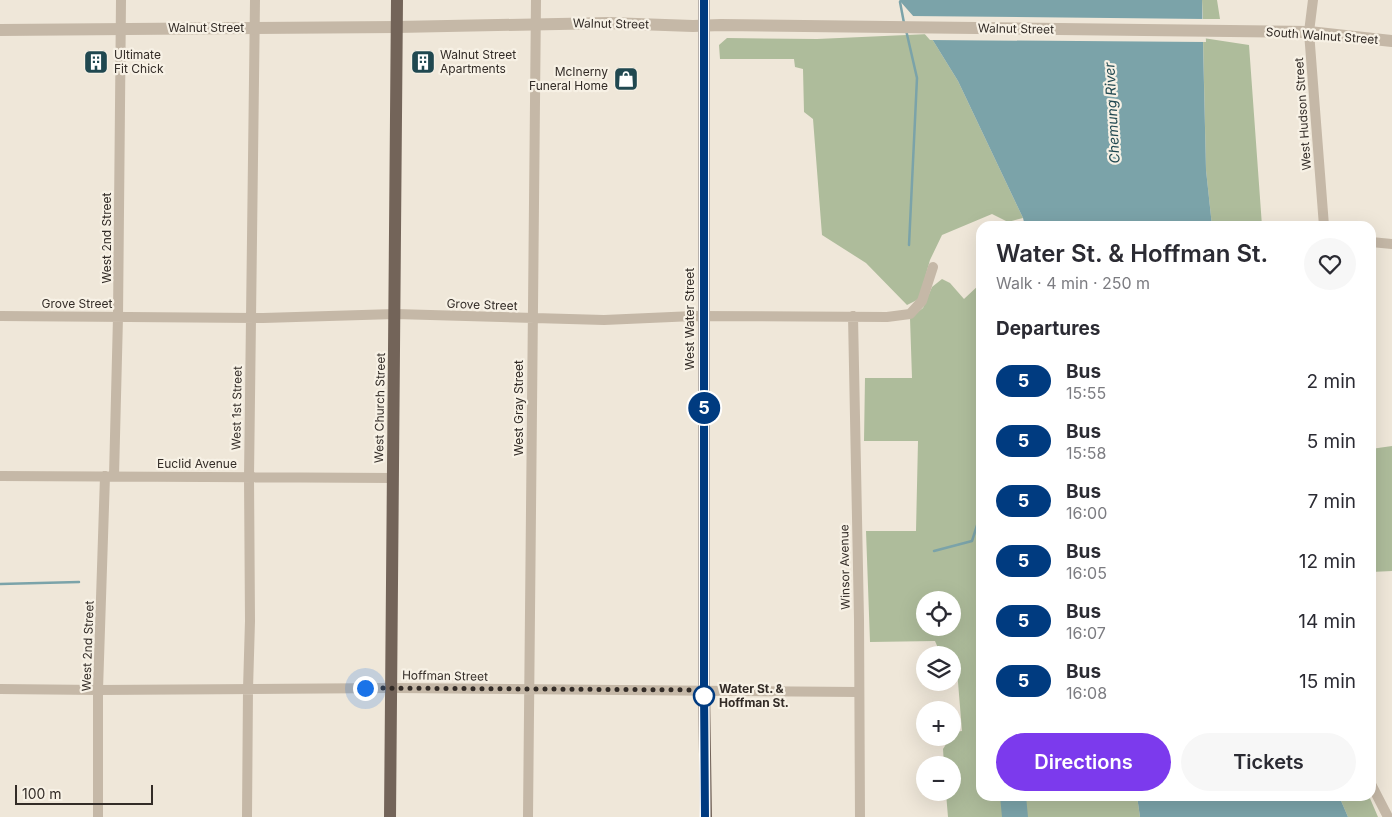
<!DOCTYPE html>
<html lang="en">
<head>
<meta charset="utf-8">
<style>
	body { margin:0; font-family:Inter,sans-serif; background:#f7f7f7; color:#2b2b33; height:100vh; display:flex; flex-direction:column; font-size:19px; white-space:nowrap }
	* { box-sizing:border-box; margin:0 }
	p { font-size:16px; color:#7c7c81 }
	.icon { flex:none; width:28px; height:28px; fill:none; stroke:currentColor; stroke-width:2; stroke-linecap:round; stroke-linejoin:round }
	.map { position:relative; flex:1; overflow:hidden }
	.drawer { position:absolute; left:976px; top:221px; width:400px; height:580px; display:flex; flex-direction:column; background:#fff; border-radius:15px; box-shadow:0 5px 20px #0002 }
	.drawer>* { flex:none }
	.badge { padding:0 10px; border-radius:16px; font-size:18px; line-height:32px }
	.controls { position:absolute; left:916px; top:591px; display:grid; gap:10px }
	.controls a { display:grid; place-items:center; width:45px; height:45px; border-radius:50%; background:#fff; box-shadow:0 5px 20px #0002; font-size:25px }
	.scale { position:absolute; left:15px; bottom:12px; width:138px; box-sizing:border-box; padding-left:5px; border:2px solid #332c27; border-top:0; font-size:14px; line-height:18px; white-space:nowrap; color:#332c27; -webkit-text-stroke:4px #f7f1e5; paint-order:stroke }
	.you { position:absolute; width:25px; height:25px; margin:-12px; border:4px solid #fff; border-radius:50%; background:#1a73e8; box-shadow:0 0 0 8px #1a73e833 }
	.map>.badge { position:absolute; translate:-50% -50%; box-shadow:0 0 0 2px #fff }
	h2 { padding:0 20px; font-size:19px; line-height:45px }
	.round { display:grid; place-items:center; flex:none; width:52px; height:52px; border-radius:26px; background:#f7f7f7 }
	.head { display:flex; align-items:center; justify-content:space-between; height:85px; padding:0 20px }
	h1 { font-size:24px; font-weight:600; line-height:38px }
	.action { display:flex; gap:10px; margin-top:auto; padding:10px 20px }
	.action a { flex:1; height:58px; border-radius:30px; background:#7c3aed; color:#fff; font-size:20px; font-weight:600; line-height:58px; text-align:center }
	.action a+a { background:#f7f7f7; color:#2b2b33 }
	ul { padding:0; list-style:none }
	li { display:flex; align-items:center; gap:15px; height:60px; padding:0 20px }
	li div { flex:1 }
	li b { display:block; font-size:19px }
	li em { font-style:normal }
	li .badge { min-width:55px; font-weight:700; text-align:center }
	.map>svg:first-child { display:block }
	.green { fill:#aebc9b; fill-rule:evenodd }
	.water { fill:#7ba3a9 }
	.pier { fill:#efe7d9 }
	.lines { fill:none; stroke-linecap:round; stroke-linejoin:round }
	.stream { stroke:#7ba3a9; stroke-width:2.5 }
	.minor { stroke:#c5b8a7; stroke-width:10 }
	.tertiary { stroke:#c5b8a7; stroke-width:12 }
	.primary { stroke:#736459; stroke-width:12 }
	.line-casing { stroke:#fff; stroke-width:11 }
	.line { stroke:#003b80; stroke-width:8 }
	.walk { stroke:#332c27; stroke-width:5; stroke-dasharray:0 9 }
	.stop-dot { fill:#fff; stroke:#003b80; stroke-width:2.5 }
	.labels { text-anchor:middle; stroke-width:4.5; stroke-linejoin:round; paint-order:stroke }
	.street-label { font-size:12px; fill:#332c27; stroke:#f7f1e5 }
	.poi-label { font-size:12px; fill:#332c27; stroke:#f7f1e5; text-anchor:start }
	.stop-label { font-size:12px; font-weight:bold; fill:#332c27; stroke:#f7f1e5; text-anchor:start }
	.water-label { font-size:14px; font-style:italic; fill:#204850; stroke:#f7f1e5 }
</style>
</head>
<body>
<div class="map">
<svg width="1392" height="817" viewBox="0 0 1392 817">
	<rect width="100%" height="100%" fill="#efe7d9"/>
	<path class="green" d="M1202 0H1217L1220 19H1203Z
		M929 34 958 81 1023 218 1008 222 992 214 942 235 930 260 919 299 907 305 866 263 822 235 813 119 804 112 803 69 795 67 794 59H720L719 45 727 38 817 39Z
		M1203 38 1249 45 1262 226H1212L1206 170Z
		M942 279 950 283 964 299 981 283V796H1137L1140 817H948L946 793 952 792V765H944L943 749 950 738H952L954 732 962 731 957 670 955 665 953 664 952 655H941L935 641 870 642 866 531H916L918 441H864L865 378H912L910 318 923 308 932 287ZM925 600H952V628H925Z
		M1392 446V571L1371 572V449Z
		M1339 796H1369L1378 817H1348Z"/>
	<path class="water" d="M899 0H1202L1206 170 1212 226H1025L1023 218 958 81 929 34Z
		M1000 796H1026L1028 817H1002Z
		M1137 796H1339L1348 817H1140Z"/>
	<path class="pier" d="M909 16 1205 19 1206 42 930 40Z"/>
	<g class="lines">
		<path class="stream" d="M900 2 904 23
			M906 30 917 78 909 245
			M934 551 972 541 981 513
			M0 584 79 582"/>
		<path class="minor" d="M1313 0 1309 32 1324 226
			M1371 242 1392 244
			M0 316 263 318 395 314 604 320 694 316 887 317 910 314 922 301 933 267
			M853 316 859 619 860 817
			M0 476 393 478
			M114 476 118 317 121 0
			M0 689 98 690 392 688 859 692
			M1371 784 1388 817
			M98 817V690L105 476
			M247 817 248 689 250 621 249 477 255 0
			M528 817 536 0"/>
		<path class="tertiary" d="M0 30 397 27 609 23 693 26 721 25 1309 32 1392 41"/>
		<path class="primary" d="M704 0V690L706 817
			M390 817 397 0"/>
	</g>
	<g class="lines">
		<defs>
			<path id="line" d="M704 0V690L705 817"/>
		</defs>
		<use href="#line" class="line-casing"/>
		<use href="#line" class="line"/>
		<path class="walk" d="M365 688 704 690V696"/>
	</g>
	<defs>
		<symbol id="building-square" viewBox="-11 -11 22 22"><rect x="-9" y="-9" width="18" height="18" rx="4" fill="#204850" stroke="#f7f1e5"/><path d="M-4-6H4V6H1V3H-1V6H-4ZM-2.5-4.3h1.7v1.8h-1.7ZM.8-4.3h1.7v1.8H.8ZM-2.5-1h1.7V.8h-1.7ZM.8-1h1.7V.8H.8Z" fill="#fff"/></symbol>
		<symbol id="shop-square" viewBox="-11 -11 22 22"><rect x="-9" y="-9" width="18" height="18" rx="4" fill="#204850" stroke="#f7f1e5"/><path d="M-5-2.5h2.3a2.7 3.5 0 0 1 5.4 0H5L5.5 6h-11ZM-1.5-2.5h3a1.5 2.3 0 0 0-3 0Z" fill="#fff"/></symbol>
	</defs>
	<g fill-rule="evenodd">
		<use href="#building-square" x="82" y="48" width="28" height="28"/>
		<use href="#building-square" x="409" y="48" width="28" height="28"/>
		<use href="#shop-square" x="612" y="65" width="28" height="28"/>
	</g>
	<circle class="stop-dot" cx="704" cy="696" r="10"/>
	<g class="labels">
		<g class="street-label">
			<text transform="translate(611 24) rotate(1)" y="4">Walnut Street</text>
			<text x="206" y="32">Walnut Street</text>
			<text transform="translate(1016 29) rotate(1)" y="4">Walnut Street</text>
			<text transform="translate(1322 36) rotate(4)" y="4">South Walnut Street</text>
			<text transform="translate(1303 114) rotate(-94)" y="4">West Hudson Street</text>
			<text transform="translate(107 238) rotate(-90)" y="4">West 2nd Street</text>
			<text x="77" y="308">Grove Street</text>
			<text transform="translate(482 305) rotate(2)" y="4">Grove Street</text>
			<text transform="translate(690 319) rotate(-90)" y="4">West Water Street</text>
			<text transform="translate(237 408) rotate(-89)" y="4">West 1st Street</text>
			<text transform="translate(380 408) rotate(-89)" y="4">West Church Street</text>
			<text transform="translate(519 408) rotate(-90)" y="4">West Gray Street</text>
			<text x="197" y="468">Euclid Avenue</text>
			<text transform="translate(845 567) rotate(-91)" y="4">Winsor Avenue</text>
			<text transform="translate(88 646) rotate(-88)" y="4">West 2nd Street</text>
			<text transform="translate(445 676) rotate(1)" y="4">Hoffman Street</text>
		</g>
		<g class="poi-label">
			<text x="114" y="59">Ultimate<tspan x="114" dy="14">Fit Chick</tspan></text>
			<text x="440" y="59">Walnut Street<tspan x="440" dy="14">Apartments</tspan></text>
			<text x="608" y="76" text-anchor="end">McInerny<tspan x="608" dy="14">Funeral Home</tspan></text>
		</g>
		<g class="stop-label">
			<text x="719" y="693">Water St. &amp;<tspan x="719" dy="14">Hoffman St.</tspan></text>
		</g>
		<g class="water-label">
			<text transform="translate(1112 113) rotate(-93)" y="5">Chemung River</text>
		</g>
	</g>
</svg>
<div class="controls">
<a><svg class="icon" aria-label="locate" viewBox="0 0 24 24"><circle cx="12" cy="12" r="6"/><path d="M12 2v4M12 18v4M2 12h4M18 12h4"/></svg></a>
<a><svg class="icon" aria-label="layers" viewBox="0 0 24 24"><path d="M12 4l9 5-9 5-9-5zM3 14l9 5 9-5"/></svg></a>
<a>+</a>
<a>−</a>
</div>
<div class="scale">100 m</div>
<div class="you" style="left:365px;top:688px"></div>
<b class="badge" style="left:704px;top:408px;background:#003b80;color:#fff">5</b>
<section class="drawer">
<div class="head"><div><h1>Water St. &amp; Hoffman St.</h1><p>Walk · 4 min · 250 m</p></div><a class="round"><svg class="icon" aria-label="heart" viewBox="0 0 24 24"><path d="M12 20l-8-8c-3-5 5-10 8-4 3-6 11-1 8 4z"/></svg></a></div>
<h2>Departures</h2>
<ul>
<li><span class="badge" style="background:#003b80;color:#fff">5</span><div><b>Bus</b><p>15:55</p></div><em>2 min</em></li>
<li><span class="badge" style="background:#003b80;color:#fff">5</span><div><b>Bus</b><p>15:58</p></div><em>5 min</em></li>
<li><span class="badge" style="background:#003b80;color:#fff">5</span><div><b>Bus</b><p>16:00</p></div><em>7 min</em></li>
<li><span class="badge" style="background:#003b80;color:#fff">5</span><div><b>Bus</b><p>16:05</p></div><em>12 min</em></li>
<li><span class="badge" style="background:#003b80;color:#fff">5</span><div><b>Bus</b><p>16:07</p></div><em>14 min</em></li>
<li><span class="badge" style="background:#003b80;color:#fff">5</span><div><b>Bus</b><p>16:08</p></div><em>15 min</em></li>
</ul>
<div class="action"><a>Directions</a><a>Tickets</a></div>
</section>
</div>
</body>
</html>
